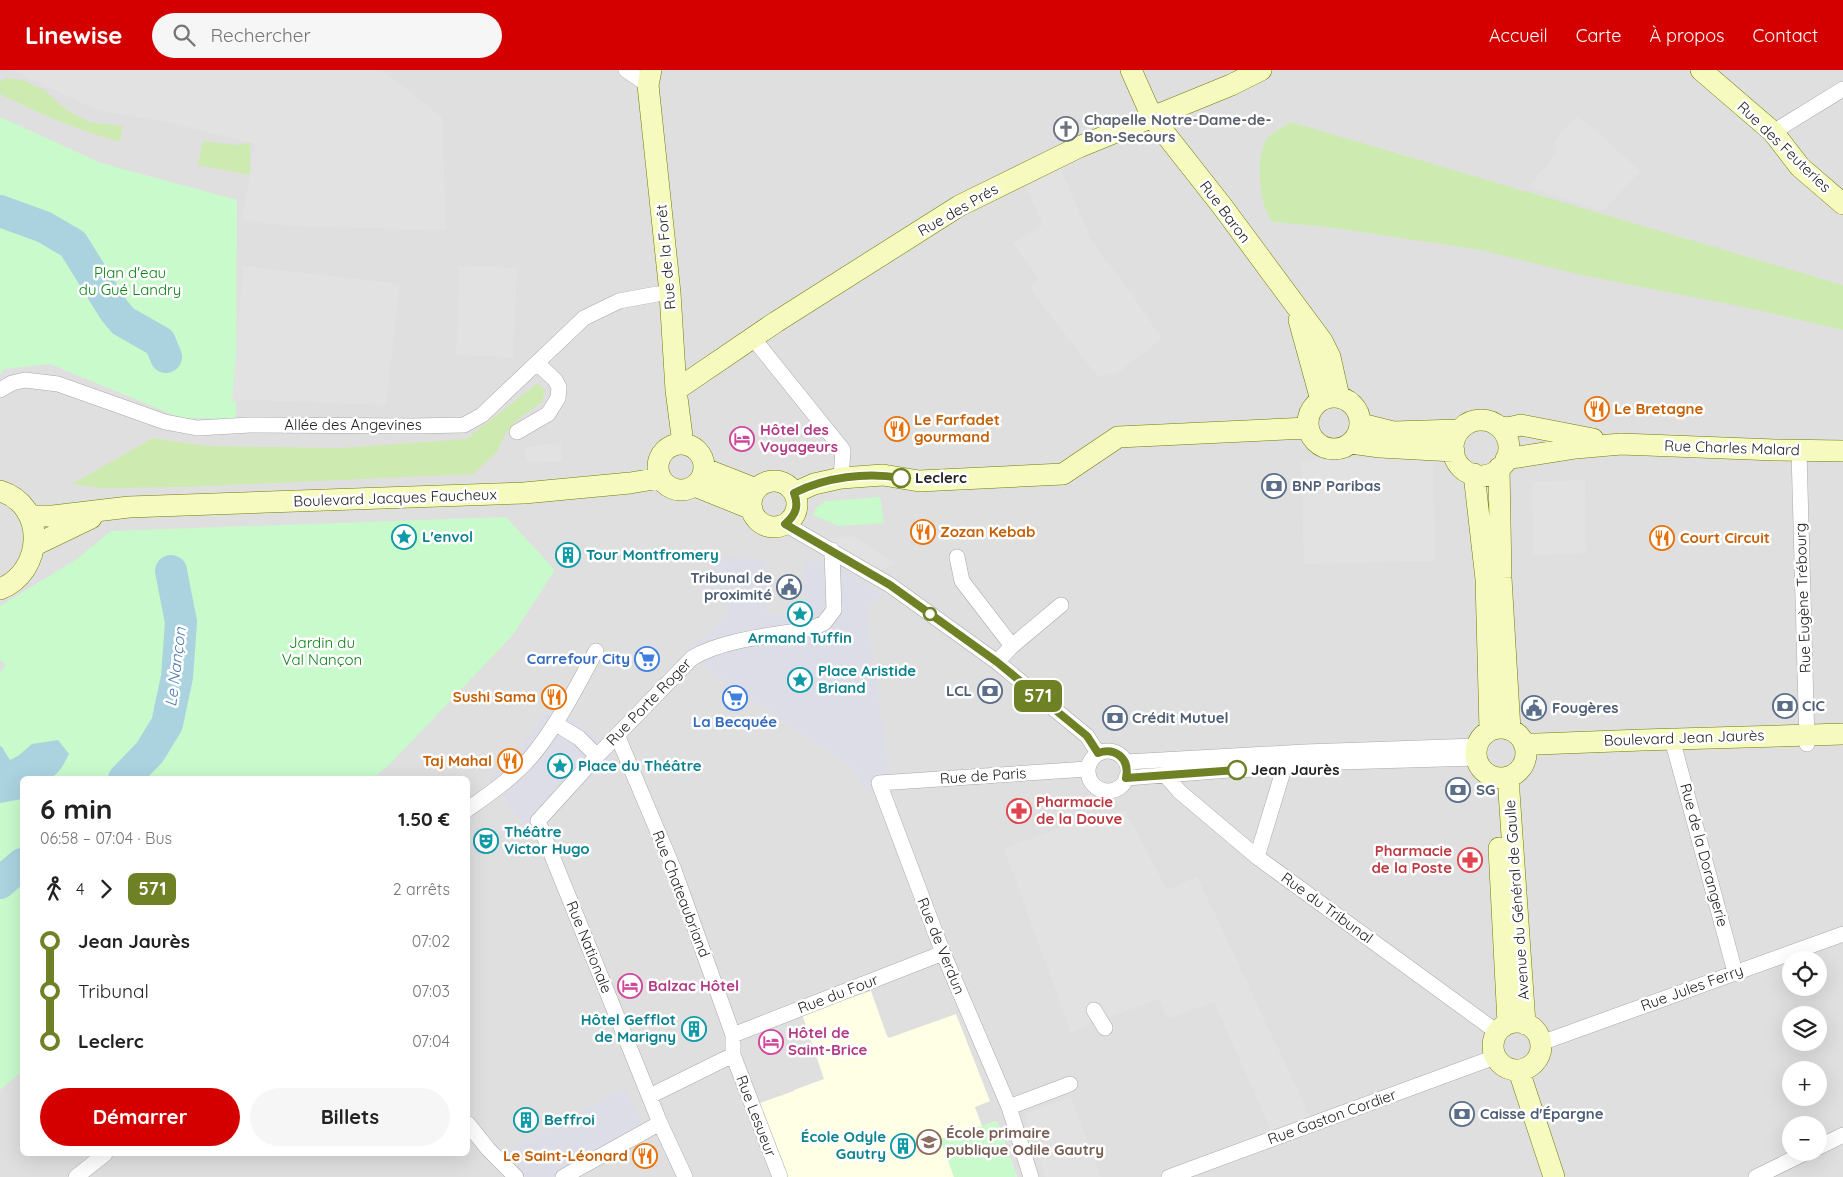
<!DOCTYPE html>
<html lang="fr">
<head>
<meta charset="utf-8">
<style>
	body { margin:0; font-family:Quicksand,sans-serif; background:#f6f6f6; color:#222; height:100vh; display:flex; flex-direction:column; font-size:19px; white-space:nowrap }
	* { box-sizing:border-box; margin:0 }
	p { font-size:16px; color:#767676 }
	.icon { flex:none; width:28px; height:28px; fill:none; stroke:currentColor; stroke-width:2; stroke-linecap:round; stroke-linejoin:round }
	.map { position:relative; flex:1; overflow:hidden }
	.drawer { position:absolute; left:20px; top:706px; width:450px; height:380px; display:flex; flex-direction:column; background:#fff; border-radius:8px; box-shadow:0 5px 20px #0002 }
	.drawer>* { flex:none }
	.badge { padding:0 10px; border-radius:8px; font-size:18px; line-height:32px }
	.tools { position:absolute; left:1782px; top:881px; display:grid; gap:10px }
	.tools a { display:grid; place-items:center; width:45px; height:45px; border-radius:50%; background:#fff; box-shadow:0 5px 20px #0002; font-size:25px }
	.map>.badge { position:absolute; translate:-50% -50%; box-shadow:0 0 0 2px #fff }
	.legs { display:flex; align-items:center; gap:8px; height:55px; padding:0 20px; font-size:16px }
	.legs p { margin-inline-start:auto }
	.overview { display:flex; align-items:center; justify-content:space-between; height:85px; padding:0 20px }
	h1 { font-size:28px; font-weight:700; line-height:38px }
	.cta { display:flex; gap:10px; margin-top:auto; padding:10px 20px }
	.cta a { flex:1; height:58px; border-radius:30px; background:#d40000; color:#fff; font-size:20px; font-weight:700; line-height:58px; text-align:center }
	.cta a+a { background:#f6f6f6; color:#222 }
	ul { padding:0 20px; list-style:none }
	li { display:flex; align-items:center; gap:18px; height:50px; font-size:19px }
	li i { display:grid; place-items:center; width:8px; height:100%; margin:0 6px; background:currentColor }
	li i::after { content:''; width:12px; height:12px; margin:-6px; border:4px solid; border-radius:50%; background:#fff }
	li p { margin-inline-start:auto }
	li:first-child i { background:linear-gradient(#0000 50%,currentColor 0) }
	li:last-child i { background:linear-gradient(currentColor 50%,#0000 0) }
	header { display:flex; align-items:center; gap:30px; box-sizing:border-box; height:70px; padding:0 25px; background:#d40000; color:#fff }
	header strong { font-size:24px }
	nav { display:flex; gap:28px; margin-inline-start:auto; font-size:18px }
	.search { width:350px; height:45px; background:#f6f6f6; display:flex; align-items:center; gap:12px; box-sizing:border-box; padding:0 18px; border-radius:28px; color:#767676; font-size:19px }
	.map>svg:first-child { display:block }
	.residential { fill:#e0dfdf; fill-rule:evenodd }
	.education { fill:#ffffe5 }
	.grass { fill:#cdebb0 }
	.park { fill:#c8facc }
	.parking { fill:#e2e2e2 }
	.plaza { fill:#dddde8 }
	.water { fill:#aad3df }
	.lines { fill:none; stroke-linecap:round; stroke-linejoin:round }
	.river { stroke:#aad3df; stroke-width:32 }
	.street-casing { stroke:#a9a9a9; stroke-width:16 }
	.secondary-casing { stroke:#707d05; stroke-width:22 }
	.street { stroke:#fff; stroke-width:15 }
	.secondary { stroke:#f7fabf; stroke-width:21 }
	.line-1-casing { stroke:#fff; stroke-width:11 }
	.line-1 { stroke:#6e8225; stroke-width:8 }
	.stop-1-dot { fill:#fff; stroke:#6e8225; stroke-width:2.5 }
	.labels { text-anchor:middle; stroke-width:5; stroke-linejoin:round; paint-order:stroke }
	.worship-label { font-size:15px; font-weight:bold; fill:#5b616d; stroke:#fff; text-anchor:start }
	.street-label { font-size:15px; fill:#222; stroke:#fff }
	.park-label { font-size:15px; fill:#0c8416; stroke:#fff }
	.food-label { font-size:15px; font-weight:bold; fill:#c56008; stroke:#fff; text-anchor:start }
	.hotel-label { font-size:15px; font-weight:bold; fill:#b23c85; stroke:#fff; text-anchor:start }
	.stop-label { font-size:15px; font-weight:bold; fill:#222; stroke:#fff; text-anchor:start }
	.service-label { font-size:15px; font-weight:bold; fill:#4e5e75; stroke:#fff; text-anchor:start }
	.culture-label { font-size:15px; font-weight:bold; fill:#0d838f; stroke:#fff; text-anchor:start }
	.shop-label { font-size:15px; font-weight:bold; fill:#366cbe; stroke:#fff; text-anchor:end }
	.health-label { font-size:15px; font-weight:bold; fill:#be3a42; stroke:#fff; text-anchor:start }
	.education-label { font-size:15px; font-weight:bold; fill:#785e54; stroke:#fff; text-anchor:start }
	.water-label { font-size:16px; font-style:italic; fill:#4a7aab; stroke:#fff }
</style>
</head>
<body>
<header>
<strong>Linewise</strong>
<div class="search"><svg class="icon" aria-label="search" viewBox="0 0 24 24"><circle cx="10" cy="10" r="6"/><path d="M15 15l6 6"/></svg>Rechercher</div>
<nav><a>Accueil</a><a>Carte</a><a>À propos</a><a>Contact</a></nav>
</header>
<div class="map">
<svg width="1843" height="1107" viewBox="0 0 1843 1107">
	<rect width="100%" height="100%" fill="#f2efe9"/>
	<path class="residential" d="M0 0H1843V1107H0ZM22 709H468V1084H22ZM1791 890H1819V918H1791ZM1791 945H1819V972H1791ZM1791 1000H1819V1028H1791ZM1791 1055H1819V1082H1791Z"/>
	<path class="education" d="M871 921 887 966 889 968 956 944 990 1031 975 1037 982 1056 997 1051 1017 1107H785L769 1062 760 1033 794 1021V1020L824 1009 802 944Z"/>
	<path class="grass" d="M7 8 23 10 44 20 65 39 89 52 123 56 120 72C78 60 39 44 0 24V11Z
		M1291 52 1843 215V260L1744 237 1581 205 1481 180 1328 157 1272 152C1259 133 1255 92 1266 70 1270 63 1284 57 1291 52Z
		M203 71 236 75 250 73V105L198 95Z
		M538 313 545 321 542 332 517 350 505 364 497 382 473 404 186 417 102 418 72 414 153 368 206 376 340 378 466 369Z"/>
	<path class="park" d="M0 47 101 93 237 130 236 349 181 348 50 294 4 299 0 304Z
		M880 427 884 453 838 456 813 445 817 437 826 431Z
		M506 447 555 500 512 566 389 695 372 709H22V1001L0 1020V602L6 595 0 590V536L77 489 111 461Z
		M997 1051 1017 1107H954L940 1069Z"/>
	<path class="parking" d="M11 0H381L442 47 446 160 284 156 242 149 255 74 165 51 100 41Z
		M1577 46 1593 58 1640 101 1603 141 1528 117 1556 84 1555 71Z
		M1060 96 1091 170 1131 223 1162 269 1120 301 1113 304 1098 307 1036 226 1031 216 1039 209 1013 174 1043 155 1023 111Z
		M243 196 400 214 386 335 245 330 232 332Z
		M459 196 517 198 513 287 456 285Z
		M561 373 562 391 525 392V377Z
		M1433 386 1435 491 1304 494 1301 390Z
		M1585 410 1586 484 1533 485 1532 412Z
		M852 466 896 493 878 501 823 469Z
		M1125 741 1167 820 1197 806 1310 1047 1271 1060 1214 932 1168 949 1159 929 1096 952 1071 963 1004 779 1075 751Z
		M1071 1027 1101 1107H1045L1024 1044Z"/>
	<path class="plaza" d="M726 486 732 487V488L766 490 767 506 771 509V525L767 528V544H803L804 491 833 492 884 527 866 538 890 705 867 721 853 698 692 588 686 581 729 544 726 534 694 511 704 502 707 504Z
		M550 638 566 644 602 673 612 682 616 700 599 699 555 746 540 758 524 755 489 709 507 694Z
		M626 1018 643 1058 552 1107H525L502 1083Z"/>
	<path class="water" d="M58 670 69 684C55 712 52 709 22 709V729L0 733V676L2 677 10 690 18 686 32 674Z"/>
	<g class="lines">
		<path class="river" d="M0 141 44 157 73 174 114 240 123 251 160 272 166 287
			M124 709 150 682 167 654 177 607 181 552 171 501
			M0 813 22 794"/>
		<defs>
			<path id="street" d="M626 0 648 15
				M1773 62 1843 19
				M753 268 843 380 841 408
				M0 320 12 313 25 310 58 314 165 352 197 358 250 355 413 356 464 355 482 345 584 248 619 231 657 224 670 223
				M517 362 548 344 558 328 559 317 555 310 537 293
				M1799 381 1807 674
				M785 454 890 515 997 592 1087 666 1098 683
				M957 487 962 511 1012 576 997 592
				M1012 576 1061 535
				M556 654 579 668 597 686
				M617 665 674 800 733 965V985L780 1107
				M1672 669 1735 902
				M1088 701a20 20 0 1 1 40 0a20 20 0 1 1-40 0Z
				M1126 692 1305 682 1477 676
				M1165 705 1180 722 1257 787 1497 962
				M1126 708 1229 700 1284 698 1306 693 1476 688
				M468 739C491 723 517 705 535 682 559 652 577 616 596 581
				M1257 787 1284 698
				M1094 940 1105 958
				M733 965 943 883
				M1541 973 1843 864
				M650 1026 733 985
				M1009 1037 1070 1014
				M468 1054 488 1079 516 1107
				M1819 1077 1843 1065
				M76 1107 105 1084
				M563 1107 660 1053
				M685 1107 660 1053 538 751 597 686 692 588C723 569 776 565 813 558L824 553 834 540 832 480
				M1031 1107 1009 1037 943 883 879 713 1087 699
				M1169 1107 1495 987
				M1756 1107 1807 1082"/>
			<path id="secondary" d="M651 0 648 15 670 223 676 320 683 374
				M1131 0 1152 47 1222 136 1322 271 1330 287 1339 327
				M1701 0 1773 62 1800 97 1843 134
				M1299 250 1321 330
				M676 320 776 252 959 136 1079 77 1231 15 1261 0
				M1308 353a26 26 0 1 1 52 0a26 26 0 1 1-52 0Z
				M1453 378a28 28 0 1 1 56 0a28 28 0 1 1-56 0Z
				M1361 354 1393 362 1459 360
				M1500 357 1508 358 1521 355 1593 369
				M1351 373 1380 377 1454 381
				M658 397a23 23 0 1 1 46 0a23 23 0 1 1-46 0Z
				M1506 389 1576 378 1621 374 1775 380 1843 381
				M1499 398 1501 508 1510 660
				M705 399 756 419
				M1474 404 1486 509 1490 660
				M751 434a23 23 0 1 1 46 0a23 23 0 1 1-46 0Z
				M695 416 752 439
				M0 421C47 435 44 502 0 519
				M794 423 814 414 841 408 883 405 919 411 1063 404 1118 367 1308 358
				M30 446H53L129 437 524 423 630 413 660 408
				M35 475 91 448
				M1476 683a25 25 0 1 1 50 0a25 25 0 1 1-50 0Z
				M1524 674H1538L1642 670 1843 664
				M1509 707V722L1525 954
				M1499 778 1508 953
				M1493 976a24 24 0 1 1 48 0a24 24 0 1 1-48 0Z
				M1519 1001 1554 1107"/>
		</defs>
		<use href="#street" class="street-casing"/>
		<use href="#secondary" class="secondary-casing"/>
		<use href="#street" class="street"/>
		<use href="#secondary" class="secondary"/>
	</g>
	<g class="lines">
		<defs>
			<path id="line-1" d="M901 408C866 402 826 407 794 423 799 436 796 445 785 454L890 515 997 592 1087 666 1098 683C1116 677 1130 689 1126 708L1237 700"/>
		</defs>
		<use href="#line-1" class="line-1-casing"/>
		<use href="#line-1" class="line-1"/>
	</g>
	<defs>
		<symbol id="church-ring" viewBox="-11 -11 22 22"><circle r="9.5" fill="#fff" stroke="#6b7280" stroke-width="1.5"/><path d="M-1.2-6h2.4v3.5h3.3v2.4h-3.3V6h-2.4V-.1h-3.3v-2.4h3.3Z" fill="#6b7280"/></symbol>
		<symbol id="restaurant-ring" viewBox="-11 -11 22 22"><circle r="9.5" fill="#fff" stroke="#e8710a" stroke-width="1.5"/><path d="M-5-6h1v4h1v-4h1v4h1v-4h1v5L-1.5 .5V6h-2V.5L-5-1ZM5-6V6H3V1.5H1.5Q1.5-4 5-6Z" fill="#e8710a"/></symbol>
		<symbol id="hotel-ring" viewBox="-11 -11 22 22"><circle r="9.5" fill="#fff" stroke="#d1479c" stroke-width="1.5"/><path d="M-6-4.5h1.5V1H6V5H4.5V3h-9V5H-6ZM-4 0a1.8 1.8 0 1 1 3.6 0ZM.5 0V-2.5h3Q6-2.5 6 0Z" fill="#d1479c"/></symbol>
		<symbol id="bank-ring" viewBox="-11 -11 22 22"><circle r="9.5" fill="#fff" stroke="#5c6f8a" stroke-width="1.5"/><path d="M-6-4H6V4H-6ZM0-2.3a2.3 2.3 0 1 0 0 4.6a2.3 2.3 0 1 0 0-4.6Z" fill="#5c6f8a"/></symbol>
		<symbol id="sight-ring" viewBox="-11 -11 22 22"><circle r="9.5" fill="#fff" stroke="#0f9aa8" stroke-width="1.5"/><path d="M0-6L1.8-2.2L6-1.7L2.9 1.2L3.7 5.4L0 3.3L-3.7 5.4L-2.9 1.2L-6-1.7L-1.8-2.2Z" fill="#0f9aa8"/></symbol>
		<symbol id="building-ring" viewBox="-11 -11 22 22"><circle r="9.5" fill="#fff" stroke="#0f9aa8" stroke-width="1.5"/><path d="M-4-6H4V6H1V3H-1V6H-4ZM-2.5-4.3h1.7v1.8h-1.7ZM.8-4.3h1.7v1.8H.8ZM-2.5-1h1.7V.8h-1.7ZM.8-1h1.7V.8H.8Z" fill="#0f9aa8"/></symbol>
		<symbol id="civic-ring" viewBox="-11 -11 22 22"><circle r="9.5" fill="#fff" stroke="#5c6f8a" stroke-width="1.5"/><path d="M-.6-6.5H3V-4.5H.6V-3L4-1V1h2V6H-6V1h2V-1L-.6-3ZM-1.2 2.5V6h2.4V2.5Z" fill="#5c6f8a"/></symbol>
		<symbol id="supermarket-ring" viewBox="-11 -11 22 22"><circle r="9.5" fill="#fff" stroke="#3f7fe0" stroke-width="1.5"/><path d="M-6-5.5h2.5l.6 2H6L4.5 2H-2.5L-4.4-4H-6ZM-1.5 3.2a1.3 1.3 0 1 0 .1 0ZM3 3.2a1.3 1.3 0 1 0 .1 0Z" fill="#3f7fe0"/></symbol>
		<symbol id="pharmacy-ring" viewBox="-11 -11 22 22"><circle r="9.5" fill="#fff" stroke="#e0444e" stroke-width="1.5"/><path d="M-2-6h4v4h4v4h-4v4h-4v-4h-4v-4h4Z" fill="#e0444e"/></symbol>
		<symbol id="theatre-ring" viewBox="-11 -11 22 22"><circle r="9.5" fill="#fff" stroke="#0f9aa8" stroke-width="1.5"/><path d="M-5-5.5Q0-4 5-5.5V0Q5 5 0 6Q-5 5-5 0ZM-3.3-2.5H-1v1.5H-3.3ZM1-2.5H3.3v1.5H1ZM-2.8 1Q0 5.5 2.8 1Z" fill="#0f9aa8"/></symbol>
		<symbol id="school-ring" viewBox="-11 -11 22 22"><circle r="9.5" fill="#fff" stroke="#8d6e63" stroke-width="1.5"/><path d="M0-5L7-2L0 1L-7-2ZM-4 1L0 2.5L4 1V4Q0 6-4 4Z" fill="#8d6e63"/></symbol>
	</defs>
	<g fill-rule="evenodd">
		<use href="#church-ring" x="1052" y="45" width="28" height="28"/>
		<use href="#restaurant-ring" x="1583" y="325" width="28" height="28"/>
		<use href="#restaurant-ring" x="883" y="345" width="28" height="28"/>
		<use href="#hotel-ring" x="728" y="355" width="28" height="28"/>
		<use href="#bank-ring" x="1260" y="402" width="28" height="28"/>
		<use href="#restaurant-ring" x="909" y="448" width="28" height="28"/>
		<use href="#sight-ring" x="390" y="453" width="28" height="28"/>
		<use href="#restaurant-ring" x="1648" y="454" width="28" height="28"/>
		<use href="#building-ring" x="554" y="471" width="28" height="28"/>
		<use href="#civic-ring" x="775" y="503" width="28" height="28"/>
		<use href="#sight-ring" x="786" y="530" width="28" height="28"/>
		<use href="#supermarket-ring" x="633" y="575" width="28" height="28"/>
		<use href="#sight-ring" x="786" y="596" width="28" height="28"/>
		<use href="#bank-ring" x="976" y="607" width="28" height="28"/>
		<use href="#restaurant-ring" x="540" y="613" width="28" height="28"/>
		<use href="#supermarket-ring" x="721" y="614" width="28" height="28"/>
		<use href="#bank-ring" x="1771" y="622" width="28" height="28"/>
		<use href="#civic-ring" x="1520" y="624" width="28" height="28"/>
		<use href="#bank-ring" x="1101" y="634" width="28" height="28"/>
		<use href="#restaurant-ring" x="496" y="677" width="28" height="28"/>
		<use href="#sight-ring" x="546" y="682" width="28" height="28"/>
		<use href="#bank-ring" x="1444" y="706" width="28" height="28"/>
		<use href="#pharmacy-ring" x="1005" y="727" width="28" height="28"/>
		<use href="#theatre-ring" x="472" y="757" width="28" height="28"/>
		<use href="#pharmacy-ring" x="1456" y="776" width="28" height="28"/>
		<use href="#hotel-ring" x="616" y="902" width="28" height="28"/>
		<use href="#building-ring" x="680" y="945" width="28" height="28"/>
		<use href="#hotel-ring" x="757" y="958" width="28" height="28"/>
		<use href="#bank-ring" x="1448" y="1030" width="28" height="28"/>
		<use href="#building-ring" x="512" y="1036" width="28" height="28"/>
		<use href="#school-ring" x="915" y="1058" width="28" height="28"/>
		<use href="#building-ring" x="889" y="1062" width="28" height="28"/>
		<use href="#restaurant-ring" x="631" y="1072" width="28" height="28"/>
	</g>
	<g class="stop-1-dot">
		<circle cx="901" cy="408" r="9"/>
		<circle cx="930" cy="544" r="6"/>
		<circle cx="1237" cy="700" r="9"/>
	</g>
	<g class="labels">
		<g class="worship-label">
			<text x="1084" y="55">Chapelle Notre-Dame-de-<tspan x="1084" dy="17">Bon-Secours</tspan></text>
		</g>
		<g class="street-label">
			<text transform="translate(1784 77) rotate(44)" y="5">Rue des Feuteries</text>
			<text transform="translate(958 140) rotate(-30)" y="5">Rue des Prés</text>
			<text transform="translate(1225 142) rotate(53)" y="5">Rue Baron</text>
			<text transform="translate(666 187) rotate(-95)" y="5">Rue de la Forêt</text>
			<text x="353" y="360">Allée des Angevines</text>
			<text transform="translate(1732 378) rotate(2)" y="5">Rue Charles Malard</text>
			<text transform="translate(395 428) rotate(-2)" y="5">Boulevard Jacques Faucheux</text>
			<text transform="translate(1803 528) rotate(-92)" y="5">Rue Eugène Trébourg</text>
			<text transform="translate(649 632) rotate(-46)" y="5">Rue Porte Roger</text>
			<text transform="translate(1684 668) rotate(-2)" y="5">Boulevard Jean Jaurès</text>
			<text transform="translate(983 706) rotate(-4)" y="5">Rue de Paris</text>
			<text transform="translate(1704 785) rotate(75)" y="5">Rue de la Dorangerie</text>
			<text transform="translate(681 824) rotate(69)" y="5">Rue Chateaubriand</text>
			<text transform="translate(1517 830) rotate(-94)" y="5">Avenue du Général de Gaulle</text>
			<text transform="translate(1327 838) rotate(36)" y="5">Rue du Tribunal</text>
			<text transform="translate(941 876) rotate(68)" y="5">Rue de Verdun</text>
			<text transform="translate(589 877) rotate(68)" y="5">Rue Nationale</text>
			<text transform="translate(1692 918) rotate(-20)" y="5">Rue Jules Ferry</text>
			<text transform="translate(838 924) rotate(-21)" y="5">Rue du Four</text>
			<text transform="translate(756 1046) rotate(69)" y="5">Rue Lesueur</text>
			<text transform="translate(1332 1047) rotate(-20)" y="5">Rue Gaston Cordier</text>
		</g>
		<g class="park-label">
			<text x="130" y="208">Plan d'eau<tspan x="130" dy="17">du Gué Landry</tspan></text>
			<text x="322" y="578">Jardin du<tspan x="322" dy="17">Val Nançon</tspan></text>
		</g>
		<g class="food-label">
			<text x="1614" y="344">Le Bretagne</text>
			<text x="914" y="355">Le Farfadet<tspan x="914" dy="17">gourmand</tspan></text>
			<text x="940" y="467">Zozan Kebab</text>
			<text x="1680" y="473">Court Circuit</text>
			<text x="536" y="632" text-anchor="end">Sushi Sama</text>
			<text x="492" y="696" text-anchor="end">Taj Mahal</text>
			<text x="628" y="1091" text-anchor="end">Le Saint-Léonard</text>
		</g>
		<g class="hotel-label">
			<text x="760" y="365">Hôtel des<tspan x="760" dy="17">Voyageurs</tspan></text>
			<text x="648" y="921">Balzac Hôtel</text>
			<text x="788" y="968">Hôtel de<tspan x="788" dy="17">Saint-Brice</tspan></text>
		</g>
		<g class="stop-label">
			<text x="915" y="413">Leclerc</text>
			<text x="1251" y="705">Jean Jaurès</text>
		</g>
		<g class="service-label">
			<text x="1292" y="421">BNP Paribas</text>
			<text x="772" y="513" text-anchor="end">Tribunal de<tspan x="772" dy="17">proximité</tspan></text>
			<text x="972" y="626" text-anchor="end">LCL</text>
			<text x="1802" y="641">CIC</text>
			<text x="1552" y="643">Fougères</text>
			<text x="1132" y="653">Crédit Mutuel</text>
			<text x="1476" y="725">SG</text>
			<text x="1480" y="1049">Caisse d'Épargne</text>
		</g>
		<g class="culture-label">
			<text x="422" y="472">L'envol</text>
			<text x="586" y="490">Tour Montfromery</text>
			<text x="800" y="573" text-anchor="middle">Armand Tuffin</text>
			<text x="818" y="606">Place Aristide<tspan x="818" dy="17">Briand</tspan></text>
			<text x="578" y="701">Place du Théâtre</text>
			<text x="504" y="767">Théâtre<tspan x="504" dy="17">Victor Hugo</tspan></text>
			<text x="676" y="955" text-anchor="end">Hôtel Gefflot<tspan x="676" dy="17">de Marigny</tspan></text>
			<text x="544" y="1055">Beffroi</text>
			<text x="886" y="1072" text-anchor="end">École Odyle<tspan x="886" dy="17">Gautry</tspan></text>
		</g>
		<g class="shop-label">
			<text x="630" y="594">Carrefour City</text>
			<text x="735" y="657" text-anchor="middle">La Becquée</text>
		</g>
		<g class="health-label">
			<text x="1036" y="737">Pharmacie<tspan x="1036" dy="17">de la Douve</tspan></text>
			<text x="1452" y="786" text-anchor="end">Pharmacie<tspan x="1452" dy="17">de la Poste</tspan></text>
		</g>
		<g class="education-label">
			<text x="946" y="1068">École primaire<tspan x="946" dy="17">publique Odile Gautry</tspan></text>
		</g>
		<g class="water-label">
			<text transform="translate(175 597) rotate(-83)" y="6">Le Nançon</text>
		</g>
	</g>
</svg>
<div class="tools">
<a><svg class="icon" aria-label="locate" viewBox="0 0 24 24"><circle cx="12" cy="12" r="6"/><path d="M12 2v4M12 18v4M2 12h4M18 12h4"/></svg></a>
<a><svg class="icon" aria-label="layers" viewBox="0 0 24 24"><path d="M12 4l9 5-9 5-9-5zM3 14l9 5 9-5"/></svg></a>
<a>+</a>
<a>−</a>
</div>
<b class="badge" style="left:1038px;top:626px;background:#6e8225;color:#fff">571</b>
<section class="drawer">
<div class="overview"><div><h1>6 min</h1><p>06:58 – 07:04 · Bus</p></div><b>1.50 €</b></div>
<div class="legs"><svg class="icon" aria-label="walk" viewBox="0 0 24 24"><circle cx="13" cy="4" r="2"/><path d="M13 8l-2 6 4 7M11 14l-3 7M7 12l3-4h3l4 4"/></svg>4<svg class="icon" aria-label="forward" viewBox="0 0 24 24"><path d="M9 5l7 7-7 7"/></svg><b class="badge" style="background:#6e8225;color:#fff">571</b><p>2 arrêts</p></div>
<ul>
<li><i style="color:#6e8225"></i><b>Jean Jaurès</b><p>07:02</p></li>
<li><i style="color:#6e8225"></i><span>Tribunal</span><p>07:03</p></li>
<li><i style="color:#6e8225"></i><b>Leclerc</b><p>07:04</p></li>
</ul>
<div class="cta"><a>Démarrer</a><a>Billets</a></div>
</section>
</div>
</body>
</html>
